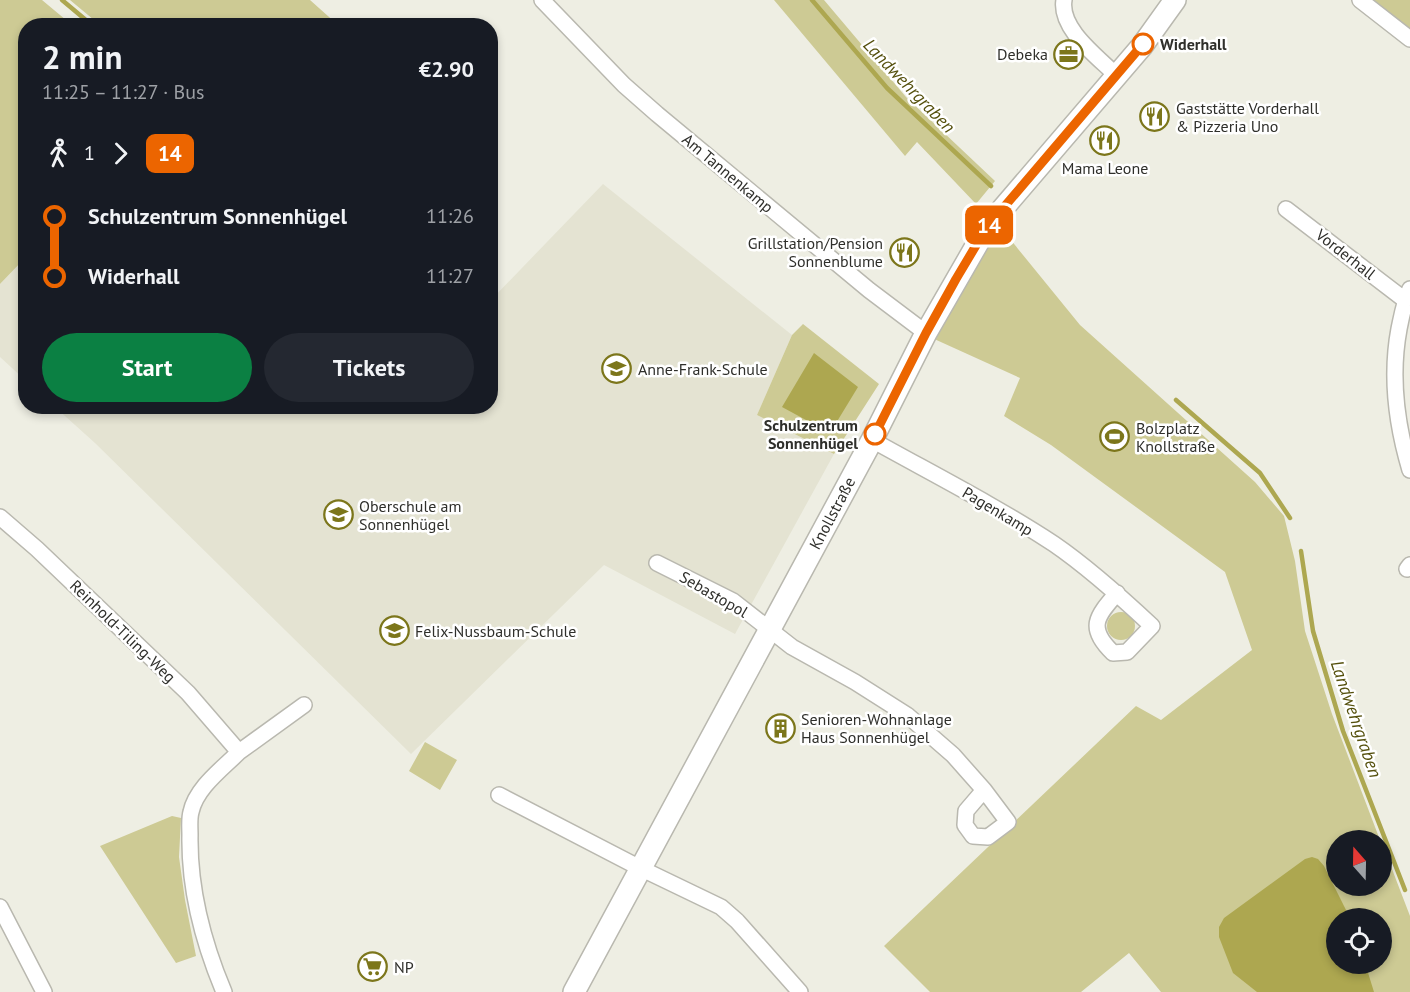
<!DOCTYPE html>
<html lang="en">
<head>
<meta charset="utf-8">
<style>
	body { margin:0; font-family:"PT Sans",sans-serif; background:#242831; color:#f1f3f6; height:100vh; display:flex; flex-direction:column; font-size:22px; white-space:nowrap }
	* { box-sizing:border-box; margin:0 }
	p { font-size:20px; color:#9ea1a6 }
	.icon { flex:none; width:33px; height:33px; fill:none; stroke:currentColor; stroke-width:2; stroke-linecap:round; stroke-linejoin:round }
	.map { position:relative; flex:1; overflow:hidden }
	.sheet { position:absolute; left:18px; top:18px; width:480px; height:396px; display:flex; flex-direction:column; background:#171b24; border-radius:24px; box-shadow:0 3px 9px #0003 }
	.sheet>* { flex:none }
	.badge { padding:0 12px; border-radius:9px; font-size:21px; line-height:39px }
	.needle { width:39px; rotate:340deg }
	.controls { position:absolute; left:1326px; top:830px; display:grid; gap:12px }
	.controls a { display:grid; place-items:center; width:66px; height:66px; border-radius:50%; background:#171b24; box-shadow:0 3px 9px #0003; font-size:30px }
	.map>.badge { position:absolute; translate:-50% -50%; box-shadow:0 0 0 3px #fff }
	.legs { display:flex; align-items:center; gap:9px; height:66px; padding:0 24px; font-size:20px }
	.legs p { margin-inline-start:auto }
	.overview { display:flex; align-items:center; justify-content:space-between; height:102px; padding:0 24px }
	h1 { font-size:33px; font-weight:600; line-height:45px }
	.action { display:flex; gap:12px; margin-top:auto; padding:12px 24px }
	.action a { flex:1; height:69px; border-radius:36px; background:#0b8043; color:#fff; font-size:24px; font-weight:600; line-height:69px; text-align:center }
	.action a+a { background:#242831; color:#f1f3f6 }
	ul { padding:0 24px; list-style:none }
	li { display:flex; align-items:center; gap:21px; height:60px; font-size:22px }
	li i { display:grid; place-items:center; width:9px; height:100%; margin:0 8px; background:currentColor }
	li i::after { content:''; width:15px; height:15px; margin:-8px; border:4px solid; border-radius:50%; background:#171b24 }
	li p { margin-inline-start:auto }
	li:first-child i { background:linear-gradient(#0000 50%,currentColor 0) }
	li:last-child i { background:linear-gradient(currentColor 50%,#0000 0) }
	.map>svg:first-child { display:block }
	.built { fill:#e4e3d2 }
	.green { fill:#cdca94; fill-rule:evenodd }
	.water { fill:#ada750 }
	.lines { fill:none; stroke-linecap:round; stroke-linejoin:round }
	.stream { stroke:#ada750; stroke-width:4.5 }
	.street-casing { stroke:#b9b8af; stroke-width:18 }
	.secondary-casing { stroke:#b9b8af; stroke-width:24 }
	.street { stroke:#fff; stroke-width:15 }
	.secondary { stroke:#fff; stroke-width:21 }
	.line-1-casing { stroke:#fff; stroke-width:14 }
	.line-1 { stroke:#ec6500; stroke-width:9 }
	.stop-1-dot { fill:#fff; stroke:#ec6500; stroke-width:3 }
	.labels { text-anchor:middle; stroke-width:5; stroke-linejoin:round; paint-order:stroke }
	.stop-label { font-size:16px; font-weight:bold; fill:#2f2f2b; stroke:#fff; text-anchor:start }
	.poi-label { font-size:16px; fill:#2f2f2b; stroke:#fff; text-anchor:start }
	.street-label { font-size:16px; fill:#2f2f2b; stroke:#fff }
	.water-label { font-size:18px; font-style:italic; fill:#55500d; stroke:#fff }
</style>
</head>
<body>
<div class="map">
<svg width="1410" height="992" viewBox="0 0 1410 992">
	<rect width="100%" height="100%" fill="#eeeee3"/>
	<path class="built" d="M603 184 792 335 757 415 834 454 735 634 604 565 411 754 95 443 55 407 490 406 491 300Z
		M25 258V380L0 357V284Z"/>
	<path class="green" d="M0 0H42L72 25 26 26 25 258 0 284Z
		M70 0H310L338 25H100Z
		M774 0H824L906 97 995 181 976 204 917 142 905 156Z
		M1368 0H1410V30Z
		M1001 228 1080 325 1255 482 1284 516 1295 561 1305 631 1332 714 1380 840H1336V885H1382V843L1410 916V992H1161L1129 953 1081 992H930L884 946 1136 706 1161 720 1252 650 1225 572 1051 445 1004 416 1020 378 932 338 988 245ZM1336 918H1382V963H1336Z
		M803 324 879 384 834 454 757 415 792 335Z
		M1107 626a14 14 0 1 1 28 0a14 14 0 1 1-28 0Z
		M425 742 457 760 440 790 409 771Z
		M172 816 181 818 179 857 185 900 196 956 176 963 100 846Z"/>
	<path class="water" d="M814 353 858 387 830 433 782 407Z
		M1312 857 1318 859 1324 866 1350 918H1336V963H1365L1374 992H1257L1233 973 1219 937V927L1224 918 1305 859Z"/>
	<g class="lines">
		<path class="stream" d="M62 0 93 26
			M812 0 887 88 991 186
			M1176 400 1260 473 1290 518
			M1301 551 1313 631 1343 731 1405 890"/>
		<defs>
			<path id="street" d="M542 0 624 85 657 114 869 290 926 333
				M1064 0C1059 29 1098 57 1117 76
				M1360 0 1410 39
				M1286 209 1405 300
				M1410 289C1404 302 1402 315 1399 329 1390 377 1396 423 1410 470
				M872 440C933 474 996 506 1054 544 1089 568 1121 597 1152 626L1127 652 1113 653C1087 628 1096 617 1117 593
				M0 517 37 549 188 693 239 752C222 769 196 788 191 812 189 819 190 828 190 835 189 890 203 942 224 992
				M657 563 733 601 792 647 855 682 907 715 953 755 984 790 1008 822 988 837 973 836 965 825 966 811 984 790
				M1407 569 1410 565
				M239 752 304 705
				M499 795 640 868 721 907 737 921 800 992
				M0 907 44 992"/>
			<path id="secondary" d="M574 992 872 440 926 333 987 227 1142 46 1175 0"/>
		</defs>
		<use href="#street" class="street-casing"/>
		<use href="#secondary" class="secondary-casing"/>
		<use href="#street" class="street"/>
		<use href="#secondary" class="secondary"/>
	</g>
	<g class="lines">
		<defs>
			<path id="line-1" d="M875 434 926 333 956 279 987 227 1143 44"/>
		</defs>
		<use href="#line-1" class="line-1-casing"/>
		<use href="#line-1" class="line-1"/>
	</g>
	<defs>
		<symbol id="office-ring" viewBox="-11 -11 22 22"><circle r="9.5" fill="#fff" stroke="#7c761b" stroke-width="1.5"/><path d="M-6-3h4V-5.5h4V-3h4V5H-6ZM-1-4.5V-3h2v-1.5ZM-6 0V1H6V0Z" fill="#7c761b"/></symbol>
		<symbol id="restaurant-ring" viewBox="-11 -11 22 22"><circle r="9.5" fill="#fff" stroke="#7c761b" stroke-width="1.5"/><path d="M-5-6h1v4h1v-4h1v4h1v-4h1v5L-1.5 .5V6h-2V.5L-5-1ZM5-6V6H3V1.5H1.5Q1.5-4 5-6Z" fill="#7c761b"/></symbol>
		<symbol id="school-ring" viewBox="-11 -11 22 22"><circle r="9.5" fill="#fff" stroke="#7c761b" stroke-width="1.5"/><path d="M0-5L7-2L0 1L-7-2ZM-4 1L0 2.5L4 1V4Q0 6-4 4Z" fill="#7c761b"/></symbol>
		<symbol id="stadium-ring" viewBox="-11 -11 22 22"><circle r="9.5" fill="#fff" stroke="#7c761b" stroke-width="1.5"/><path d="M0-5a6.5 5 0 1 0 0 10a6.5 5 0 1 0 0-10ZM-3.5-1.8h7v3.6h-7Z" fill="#7c761b"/></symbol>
		<symbol id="building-ring" viewBox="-11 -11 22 22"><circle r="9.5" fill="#fff" stroke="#7c761b" stroke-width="1.5"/><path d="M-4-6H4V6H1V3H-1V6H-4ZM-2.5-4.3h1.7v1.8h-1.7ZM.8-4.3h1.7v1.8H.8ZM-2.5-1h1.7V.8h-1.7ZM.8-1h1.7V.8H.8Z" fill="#7c761b"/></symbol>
		<symbol id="supermarket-ring" viewBox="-11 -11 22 22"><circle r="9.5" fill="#fff" stroke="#7c761b" stroke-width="1.5"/><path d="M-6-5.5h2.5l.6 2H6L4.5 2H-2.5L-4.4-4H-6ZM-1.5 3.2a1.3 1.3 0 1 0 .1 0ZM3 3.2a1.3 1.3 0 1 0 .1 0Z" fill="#7c761b"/></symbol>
	</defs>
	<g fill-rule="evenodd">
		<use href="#office-ring" x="1052" y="38" width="33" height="33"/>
		<use href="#restaurant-ring" x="1138" y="100" width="33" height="33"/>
		<use href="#restaurant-ring" x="1088" y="124" width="33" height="33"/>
		<use href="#restaurant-ring" x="888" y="236" width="33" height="33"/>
		<use href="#school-ring" x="600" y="352" width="33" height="33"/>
		<use href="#stadium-ring" x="1098" y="420" width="33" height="33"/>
		<use href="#school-ring" x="322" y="498" width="33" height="33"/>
		<use href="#school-ring" x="378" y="614" width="33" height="33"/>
		<use href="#building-ring" x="764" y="712" width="33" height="33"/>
		<use href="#supermarket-ring" x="356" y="950" width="33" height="33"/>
	</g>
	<g class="stop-1-dot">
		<circle cx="1143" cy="44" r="10"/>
		<circle cx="875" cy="434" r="10"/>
	</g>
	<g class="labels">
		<g class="stop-label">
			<text x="1160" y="50">Widerhall</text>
			<text x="858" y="431" text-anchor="end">Schulzentrum<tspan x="858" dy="18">Sonnenhügel</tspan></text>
		</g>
		<g class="poi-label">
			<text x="1048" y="60" text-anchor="end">Debeka</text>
			<text x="1176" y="114">Gaststätte Vorderhall<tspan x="1176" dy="18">&amp; Pizzeria Uno</tspan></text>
			<text x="1105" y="174" text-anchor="middle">Mama Leone</text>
			<text x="883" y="249" text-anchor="end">Grillstation/Pension<tspan x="883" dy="18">Sonnenblume</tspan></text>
			<text x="638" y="375">Anne-Frank-Schule</text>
			<text x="1136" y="434">Bolzplatz<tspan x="1136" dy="18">Knollstraße</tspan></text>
			<text x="359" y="512">Oberschule am<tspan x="359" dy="18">Sonnenhügel</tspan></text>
			<text x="415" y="637">Felix-Nussbaum-Schule</text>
			<text x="801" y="725">Senioren-Wohnanlage<tspan x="801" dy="18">Haus Sonnenhügel</tspan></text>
			<text x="394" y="973">NP</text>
		</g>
		<g class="street-label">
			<text transform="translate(728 173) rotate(40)" y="6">Am Tannenkamp</text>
			<text transform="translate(1346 254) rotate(38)" y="6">Vorderhall</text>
			<text transform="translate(998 511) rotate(31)" y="6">Pagenkamp</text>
			<text transform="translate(832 513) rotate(-62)" y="6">Knollstraße</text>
			<text transform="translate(714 594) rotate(30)" y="6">Sebastopol</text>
			<text transform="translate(123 631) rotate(44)" y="6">Reinhold-Tiling-Weg</text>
		</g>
		<g class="water-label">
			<text transform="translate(909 86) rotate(46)" y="6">Landwehrgraben</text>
			<text transform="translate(1356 719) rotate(71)" y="6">Landwehrgraben</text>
		</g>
	</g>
</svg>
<div class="controls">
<a><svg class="needle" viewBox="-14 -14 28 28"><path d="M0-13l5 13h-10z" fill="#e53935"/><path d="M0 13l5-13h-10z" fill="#9ea1a6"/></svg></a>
<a><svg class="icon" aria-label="locate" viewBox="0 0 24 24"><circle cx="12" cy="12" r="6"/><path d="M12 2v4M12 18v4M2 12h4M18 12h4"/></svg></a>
</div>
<b class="badge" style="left:989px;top:225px;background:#ec6500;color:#fff">14</b>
<section class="sheet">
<div class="overview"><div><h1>2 min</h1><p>11:25 – 11:27 · Bus</p></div><b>€2.90</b></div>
<div class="legs"><svg class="icon" aria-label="walk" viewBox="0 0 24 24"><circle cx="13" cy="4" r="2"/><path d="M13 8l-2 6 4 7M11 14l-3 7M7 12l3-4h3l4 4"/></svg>1<svg class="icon" aria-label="forward" viewBox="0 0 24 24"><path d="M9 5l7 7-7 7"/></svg><b class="badge" style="background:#ec6500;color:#fff">14</b></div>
<ul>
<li><i style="color:#ec6500"></i><b>Schulzentrum Sonnenhügel</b><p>11:26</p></li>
<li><i style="color:#ec6500"></i><b>Widerhall</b><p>11:27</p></li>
</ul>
<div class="action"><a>Start</a><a>Tickets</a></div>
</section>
</div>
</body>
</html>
